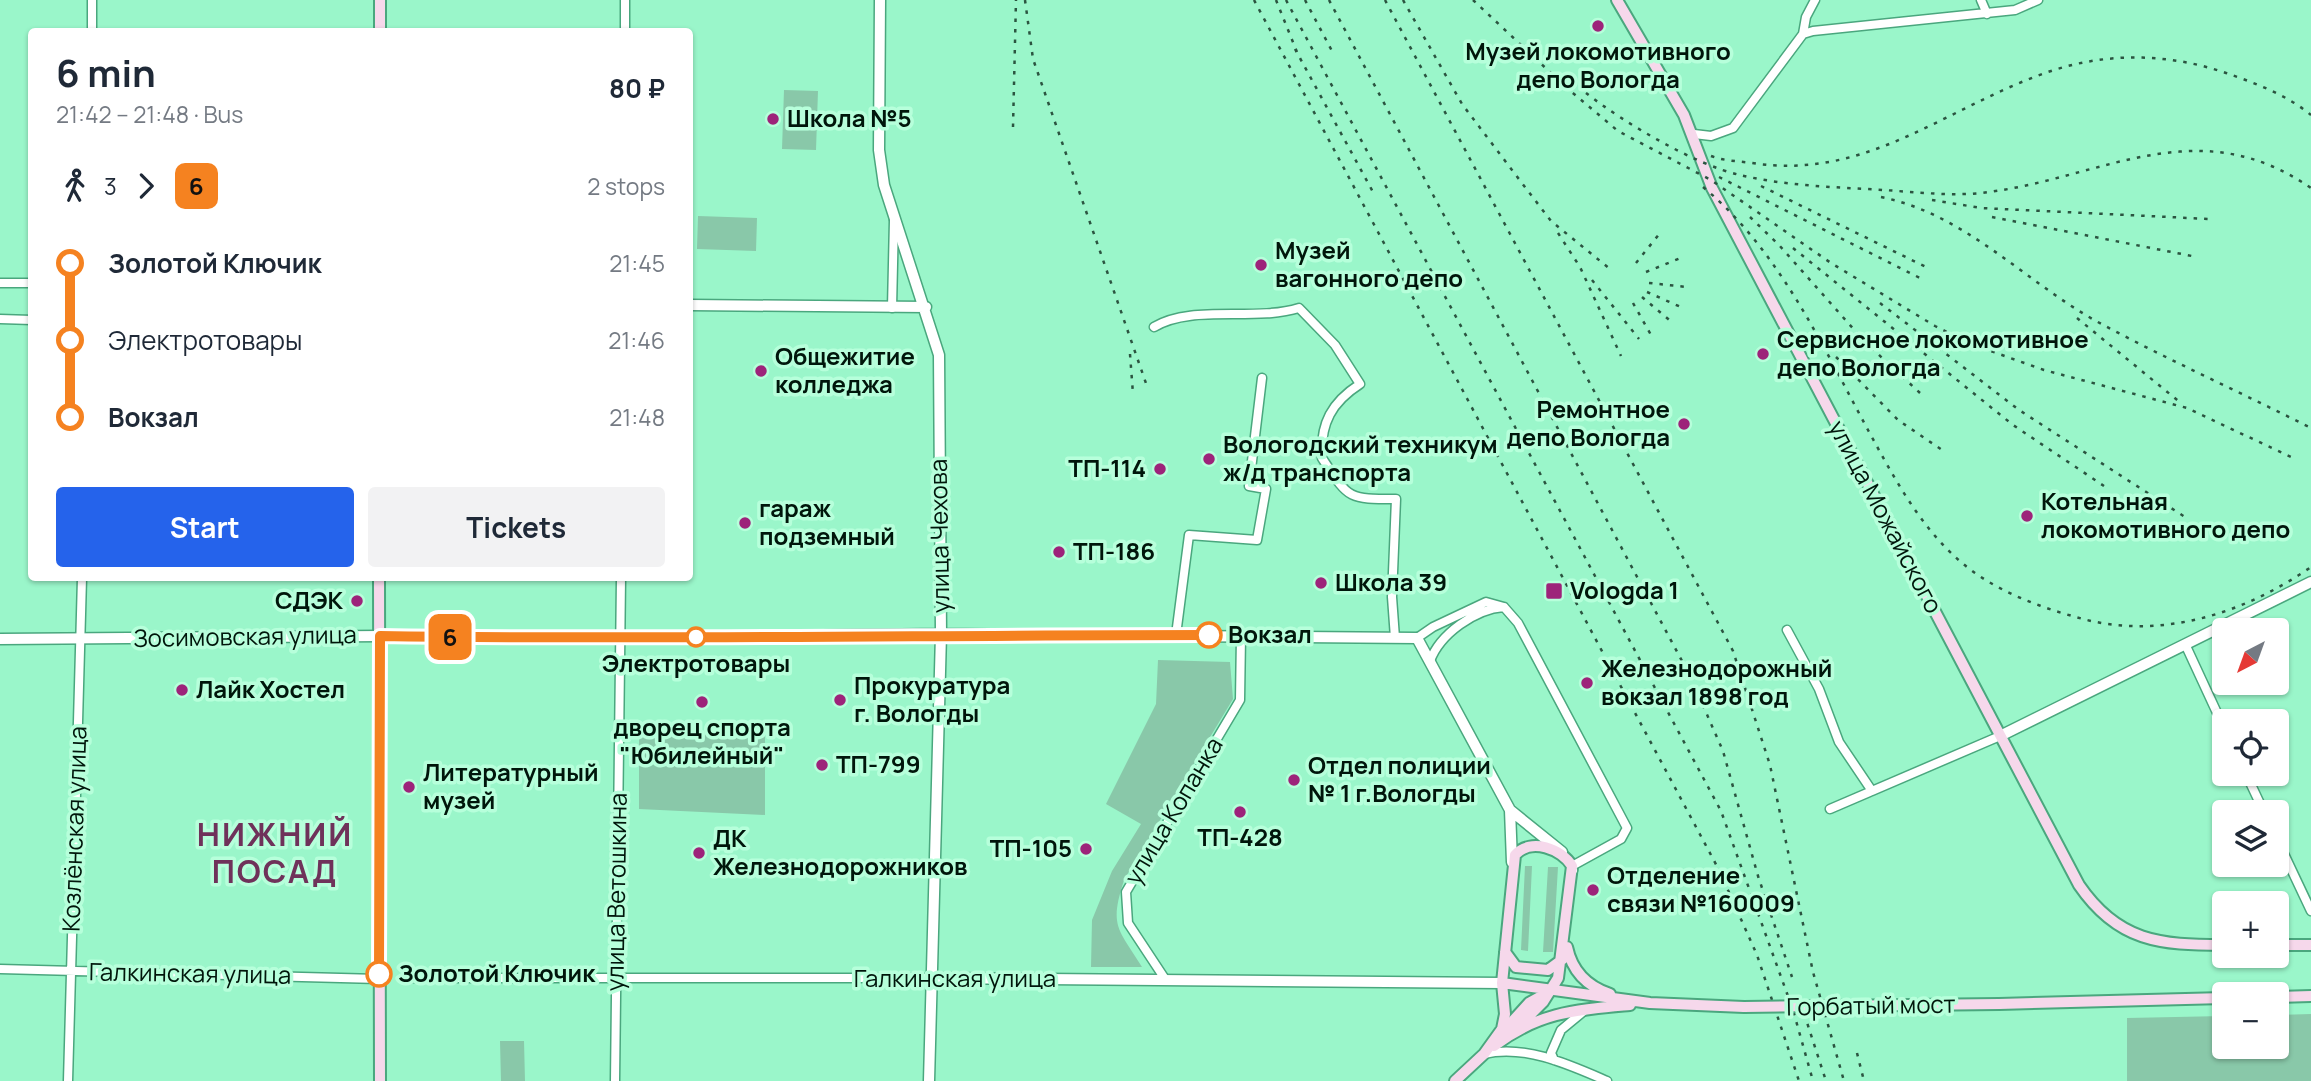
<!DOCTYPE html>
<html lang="en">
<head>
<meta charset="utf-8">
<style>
	body { margin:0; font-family:Manrope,sans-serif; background:#f2f2f3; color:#1f2937; height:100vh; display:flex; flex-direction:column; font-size:26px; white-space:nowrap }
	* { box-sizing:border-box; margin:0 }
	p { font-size:23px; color:#747a83 }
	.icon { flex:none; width:38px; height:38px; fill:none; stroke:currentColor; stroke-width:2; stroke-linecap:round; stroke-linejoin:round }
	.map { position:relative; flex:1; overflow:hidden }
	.details { position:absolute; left:28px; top:28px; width:665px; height:553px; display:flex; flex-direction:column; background:#fff; border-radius:7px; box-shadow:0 2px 5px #0004 }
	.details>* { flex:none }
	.badge { padding:0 14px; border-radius:10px; font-size:24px; line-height:46px }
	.needle { width:46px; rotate:221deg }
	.buttons { position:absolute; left:2212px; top:618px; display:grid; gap:14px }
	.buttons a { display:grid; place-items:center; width:77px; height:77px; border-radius:7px; background:#fff; box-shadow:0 2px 5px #0004; font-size:35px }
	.map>.badge { position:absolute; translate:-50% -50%; box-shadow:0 0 0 4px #fff }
	.legs { display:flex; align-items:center; gap:10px; height:77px; padding:0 28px; font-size:23px }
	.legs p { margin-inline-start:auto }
	.headline { display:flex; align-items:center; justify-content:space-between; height:119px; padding:0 28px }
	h1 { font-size:38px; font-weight:700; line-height:52px }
	.primary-button { display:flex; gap:14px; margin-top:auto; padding:14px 28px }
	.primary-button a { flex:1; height:80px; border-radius:7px; background:#2563eb; color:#fff; font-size:28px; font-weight:700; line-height:80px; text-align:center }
	.primary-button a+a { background:#f2f2f3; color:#1f2937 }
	ul { padding:0 28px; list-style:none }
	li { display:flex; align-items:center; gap:24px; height:77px; font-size:26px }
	li i { display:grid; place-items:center; width:10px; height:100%; margin:0 9px; background:currentColor }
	li i::after { content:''; width:18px; height:18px; margin:-9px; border:5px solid; border-radius:50%; background:#fff }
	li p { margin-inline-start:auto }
	li:first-child i { background:linear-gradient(#0000 50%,currentColor 0) }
	li:last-child i { background:linear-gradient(currentColor 50%,#0000 0) }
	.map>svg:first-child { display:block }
	.green { fill:#89c8a9 }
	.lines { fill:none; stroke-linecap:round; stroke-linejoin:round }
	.minor-casing { stroke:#4aa77e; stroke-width:11 }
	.tertiary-casing { stroke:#4aa77e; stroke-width:13 }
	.secondary-casing { stroke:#4aa77e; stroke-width:14 }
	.minor { stroke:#fff; stroke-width:8 }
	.tertiary { stroke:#fff; stroke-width:10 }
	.secondary { stroke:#f6d8eb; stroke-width:10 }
	.rail { stroke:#2b5440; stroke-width:2.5; stroke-dasharray:3.5 7; stroke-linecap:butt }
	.secondary-bridge-casing { stroke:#4aa77e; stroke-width:14; stroke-linecap:butt }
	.secondary-bridge { stroke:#f6d8eb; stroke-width:10 }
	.line-1-casing { stroke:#fff; stroke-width:16 }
	.line-1 { stroke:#f58220; stroke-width:10 }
	.poi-dot { fill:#9d237a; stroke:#b7ffdb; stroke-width:2.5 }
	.stop-1-dot { fill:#fff; stroke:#f58220; stroke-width:3.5 }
	.labels { text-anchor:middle; stroke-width:7; stroke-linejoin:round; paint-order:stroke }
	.poi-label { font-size:24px; font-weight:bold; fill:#00160b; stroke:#b7ffdb; text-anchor:start }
	.street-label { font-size:24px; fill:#00160b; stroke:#b7ffdb }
	.stop-label { font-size:24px; font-weight:bold; fill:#00160b; stroke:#b7ffdb; text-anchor:start }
	.district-label { font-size:32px; font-weight:bold; letter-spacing:2px; fill:#6f325a; stroke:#b7ffdb }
</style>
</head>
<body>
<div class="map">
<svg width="2311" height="1081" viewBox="0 0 2311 1081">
	<rect width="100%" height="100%" fill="#9af6ca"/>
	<path class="green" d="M784 90 818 91 816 150 782 149Z
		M698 216 757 218 756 251 697 249Z
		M1158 660 1230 662 1233 699 1124 880C1109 927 1118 928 1142 967H1091L1092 920 1112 871 1141 824 1106 804 1156 704Z
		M765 731V815L639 809V732Z
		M1525 866H1532L1528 951 1521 950Z
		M1548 867H1558L1553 952H1543Z
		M2311 1014V1081H2127V1018L2224 1016V1046H2277V1015Z
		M500 1041H524L525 1081H501Z"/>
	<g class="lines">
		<defs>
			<path id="minor" d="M1981 0 1987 14
				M92 32V0
				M625 32V0
				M1803 34 1806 17 1815 0
				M1694 134 1711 136 1733 128 1803 34 1813 31 2015 10 2038 0
				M0 283H32
				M892 308 894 220
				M0 319 32 320
				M1154 327C1192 304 1253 322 1299 308L1335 345 1360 384C1332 402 1320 423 1322 458 1349 499 1347 499 1396 499L1392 597 1395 638
				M1787 630 1819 689 1839 742 1872 791
				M1176 635 1189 535 1257 540 1266 489 1249 486 1262 378
				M1417 638 1433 627 1486 602 1504 607 1518 623 1627 828 1621 839 1572 866 1573 870
				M2186 646 2224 728
				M1430 661C1440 634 1475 609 1504 607
				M2246 774 2264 812
				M1830 809 2000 736
				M2277 839 2311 911
				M0 969 379 979
				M408 978H931
				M1165 979 1128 923 1126 892 1240 700 1241 636
				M1484 1054C1525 1044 1570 1065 1607 1081
				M1554 1060 1551 1053 1561 1030 1584 1011
				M68 1081 82 578
				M615 1081 621 578"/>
			<path id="tertiary" d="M880 0 879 150 884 185 939 355 941 634 929 1081
				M690 305 926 307
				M0 639 380 636 619 638 941 634 1417 638 1510 810 1512 862
				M2000 736 2311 582
				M1510 810 1562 852
				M931 978 1502 983"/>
			<path id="secondary" d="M380 0V32
				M1617 0 1684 115 1712 188 2079 885C2118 942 2160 945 2224 945
				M379 578 380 1081
				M2277 945H2311
				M1567 947C1572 971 1586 986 1610 994
				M1505 952 1516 967 1548 970 1563 959
				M1502 983 1650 1003 1744 1007
				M2277 997 2311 996
				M1999 1004 2224 998
				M1501 1034 1529 1003 1549 992
				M1494 1046C1539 1012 1575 1010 1630 1005
				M1455 1081 1484 1054 1502 1029 1505 1014 1502 983 1515 855C1531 837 1562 849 1572 866L1558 978 1543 1002 1514 1031"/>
		</defs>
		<use href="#minor" class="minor-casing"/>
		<use href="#tertiary" class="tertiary-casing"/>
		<use href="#secondary" class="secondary-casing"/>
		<use href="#minor" class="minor"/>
		<use href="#tertiary" class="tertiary"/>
		<use href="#secondary" class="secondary"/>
		<path class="rail" d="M1025 0 1033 59 1148 389
			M1254 0 1719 870 1757 955 1799 1081
			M1276 0 1299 57
			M1286 0 1721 811 1793 1010 1813 1081
			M1305 0 1332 51
			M1329 0 1690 676 1723 751 1758 876 1792 977
			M1385 0 1733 651 1770 765 1813 972 1844 1081
			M1403 0 1462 104 1515 174 1551 221 1610 269
			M1473 0 1568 89 1618 131 1711 180 1831 263 1935 326 1971 344 2044 370 2187 408 2291 457
			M1295 49 1373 192
			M1586 93C1623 122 1695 165 1740 175 1786 186 1835 187 1883 190 1917 192 1954 197 1989 192 2104 177 2198 110 2311 188
			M1013 127 1016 0
			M1711 156C1724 161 1738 161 1752 163 1867 181 1946 107 2048 72 2106 52 2168 53 2226 73 2255 83 2287 95 2311 115
			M1719 177 1922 279
			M1761 186 1928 268
			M1703 187C1779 250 1822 345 1868 430 1897 483 1925 537 1975 573 2008 596 2048 610 2087 620 2166 639 2246 612 2311 567
			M1881 197C1965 214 2023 280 2096 321 2166 359 2240 392 2311 428
			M1932 200 1981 208 2210 219
			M1750 217 1779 245 1865 342 1920 393
			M1992 217 2192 256
			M1558 233 1580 267 1621 356
			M1793 248 2013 425 2104 486
			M1636 263 1660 233
			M1646 272 1683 257
			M1592 280 1639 339
			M1649 283 1687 287
			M1647 292 1683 308
			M1642 297 1674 324
			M1633 303 1651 335
			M1880 303 2019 410 2185 517
			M2077 318 2182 404
			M1130 354 1133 394
			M1836 357 1898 420 1945 452
			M1801 1004 1826 1081
			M1857 1053 1864 1081"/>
		<defs>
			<path id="secondary-bridge" d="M1744 1007 1999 1004"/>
		</defs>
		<use href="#secondary-bridge" class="secondary-bridge-casing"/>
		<use href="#secondary-bridge" class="secondary-bridge"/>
	</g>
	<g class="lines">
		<defs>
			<path id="line-1" d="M379 974 380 636C656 640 933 635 1209 635"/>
		</defs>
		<use href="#line-1" class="line-1-casing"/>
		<use href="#line-1" class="line-1"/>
	</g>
	<g class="poi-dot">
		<circle cx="1598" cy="26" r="7"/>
		<circle cx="773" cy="119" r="7"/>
		<circle cx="1261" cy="265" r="7"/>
		<circle cx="1763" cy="354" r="7"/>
		<circle cx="761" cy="371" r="7"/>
		<circle cx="1684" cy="424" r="7"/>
		<circle cx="1209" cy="459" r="7"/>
		<circle cx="1160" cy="469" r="7"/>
		<circle cx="2027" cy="516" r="7"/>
		<circle cx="745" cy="523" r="7"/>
		<circle cx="1059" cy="552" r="7"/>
		<circle cx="1321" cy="583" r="7"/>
		<rect x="1545" y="582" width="18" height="18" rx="3.5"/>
		<circle cx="357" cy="601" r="7"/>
		<circle cx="1587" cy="683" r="7"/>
		<circle cx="182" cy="690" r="7"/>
		<circle cx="840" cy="700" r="7"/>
		<circle cx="702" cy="702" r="7"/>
		<circle cx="822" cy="765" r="7"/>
		<circle cx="1294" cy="780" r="7"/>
		<circle cx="409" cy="787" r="7"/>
		<circle cx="1240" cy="812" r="7"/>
		<circle cx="1086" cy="849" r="7"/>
		<circle cx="699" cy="853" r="7"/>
		<circle cx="1593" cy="890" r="7"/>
	</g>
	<g class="stop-1-dot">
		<circle cx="1209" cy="635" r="12"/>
		<circle cx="696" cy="637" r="9"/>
		<circle cx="379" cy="974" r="12"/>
	</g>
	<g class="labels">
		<g class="poi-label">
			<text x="1598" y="60" text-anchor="middle">Музей локомотивного<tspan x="1598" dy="28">депо Вологда</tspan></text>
			<text x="787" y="127">Школа №5</text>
			<text x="1275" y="259">Музей<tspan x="1275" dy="28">вагонного депо</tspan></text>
			<text x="1777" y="348">Сервисное локомотивное<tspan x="1777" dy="28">депо Вологда</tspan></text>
			<text x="775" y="365">Общежитие<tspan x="775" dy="28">колледжа</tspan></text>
			<text x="1670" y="418" text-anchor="end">Ремонтное<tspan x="1670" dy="28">депо Вологда</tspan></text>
			<text x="1223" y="453">Вологодский техникум<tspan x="1223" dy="28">ж/д транспорта</tspan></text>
			<text x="1146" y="477" text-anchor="end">ТП-114</text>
			<text x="2041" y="510">Котельная<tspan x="2041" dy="28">локомотивного депо</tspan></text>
			<text x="759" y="517">гараж<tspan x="759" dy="28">подземный</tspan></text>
			<text x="1073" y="560">ТП-186</text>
			<text x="1335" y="591">Школа 39</text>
			<text x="1570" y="599">Vologda 1</text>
			<text x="343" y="609" text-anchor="end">СДЭК</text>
			<text x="1601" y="677">Железнодорожный<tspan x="1601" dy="28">вокзал 1898 год</tspan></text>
			<text x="854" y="694">Прокуратура<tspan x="854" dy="28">г. Вологды</tspan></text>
			<text x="196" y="698">Лайк Хостел</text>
			<text x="702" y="736" text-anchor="middle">дворец спорта<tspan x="702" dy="28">"Юбилейный"</tspan></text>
			<text x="836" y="773">ТП-799</text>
			<text x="1308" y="774">Отдел полиции<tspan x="1308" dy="28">№ 1 г.Вологды</tspan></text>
			<text x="423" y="781">Литературный<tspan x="423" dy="28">музей</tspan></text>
			<text x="1240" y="846" text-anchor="middle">ТП-428</text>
			<text x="713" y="847">ДК<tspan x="713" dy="28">Железнодорожников</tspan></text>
			<text x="1072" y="857" text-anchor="end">ТП-105</text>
			<text x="1607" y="884">Отделение<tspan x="1607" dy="28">связи №160009</tspan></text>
		</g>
		<g class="street-label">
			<text transform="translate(1885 517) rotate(62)" y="8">улица Можайского</text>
			<text transform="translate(940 536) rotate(-91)" y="8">улица Чехова</text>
			<text transform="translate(245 637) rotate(-1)" y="8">Зосимовская улица</text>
			<text transform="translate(1174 811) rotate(-59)" y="8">улица Копанка</text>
			<text transform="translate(75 829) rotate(-88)" y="8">Козлёнская улица</text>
			<text transform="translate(617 892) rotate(-89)" y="8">улица Ветошкина</text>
			<text transform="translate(190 974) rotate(1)" y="8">Галкинская улица</text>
			<text x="955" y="987">Галкинская улица</text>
			<text transform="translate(1871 1006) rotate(-1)" y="8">Горбатый мост</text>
		</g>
		<g class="stop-label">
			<text x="1228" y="643">Вокзал</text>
			<text x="696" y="672" text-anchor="middle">Электротовары</text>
			<text x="398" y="982">Золотой Ключик</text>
		</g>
		<g class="district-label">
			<text x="275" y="846">НИЖНИЙ<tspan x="275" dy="37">ПОСАД</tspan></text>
		</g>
	</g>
</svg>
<div class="buttons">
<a><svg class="needle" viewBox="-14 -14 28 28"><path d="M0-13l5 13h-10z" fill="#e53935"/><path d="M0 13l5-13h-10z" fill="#747a83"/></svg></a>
<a><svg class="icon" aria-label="locate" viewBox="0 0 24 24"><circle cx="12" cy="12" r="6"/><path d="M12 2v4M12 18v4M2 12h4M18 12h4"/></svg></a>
<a><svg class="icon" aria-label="layers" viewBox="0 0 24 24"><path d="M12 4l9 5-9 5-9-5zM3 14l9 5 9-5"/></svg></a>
<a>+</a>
<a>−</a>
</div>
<b class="badge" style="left:450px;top:637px;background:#f58220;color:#111">6</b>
<section class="details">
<div class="headline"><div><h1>6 min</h1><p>21:42 – 21:48 · Bus</p></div><b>80 ₽</b></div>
<div class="legs"><svg class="icon" aria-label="walk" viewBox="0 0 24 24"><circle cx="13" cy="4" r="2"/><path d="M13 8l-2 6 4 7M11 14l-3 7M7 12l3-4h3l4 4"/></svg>3<svg class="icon" aria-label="forward" viewBox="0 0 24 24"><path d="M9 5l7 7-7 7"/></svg><b class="badge" style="background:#f58220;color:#111">6</b><p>2 stops</p></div>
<ul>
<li><i style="color:#f58220"></i><b>Золотой Ключик</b><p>21:45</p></li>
<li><i style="color:#f58220"></i><span>Электротовары</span><p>21:46</p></li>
<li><i style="color:#f58220"></i><b>Вокзал</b><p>21:48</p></li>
</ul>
<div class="primary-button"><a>Start</a><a>Tickets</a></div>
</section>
</div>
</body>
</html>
